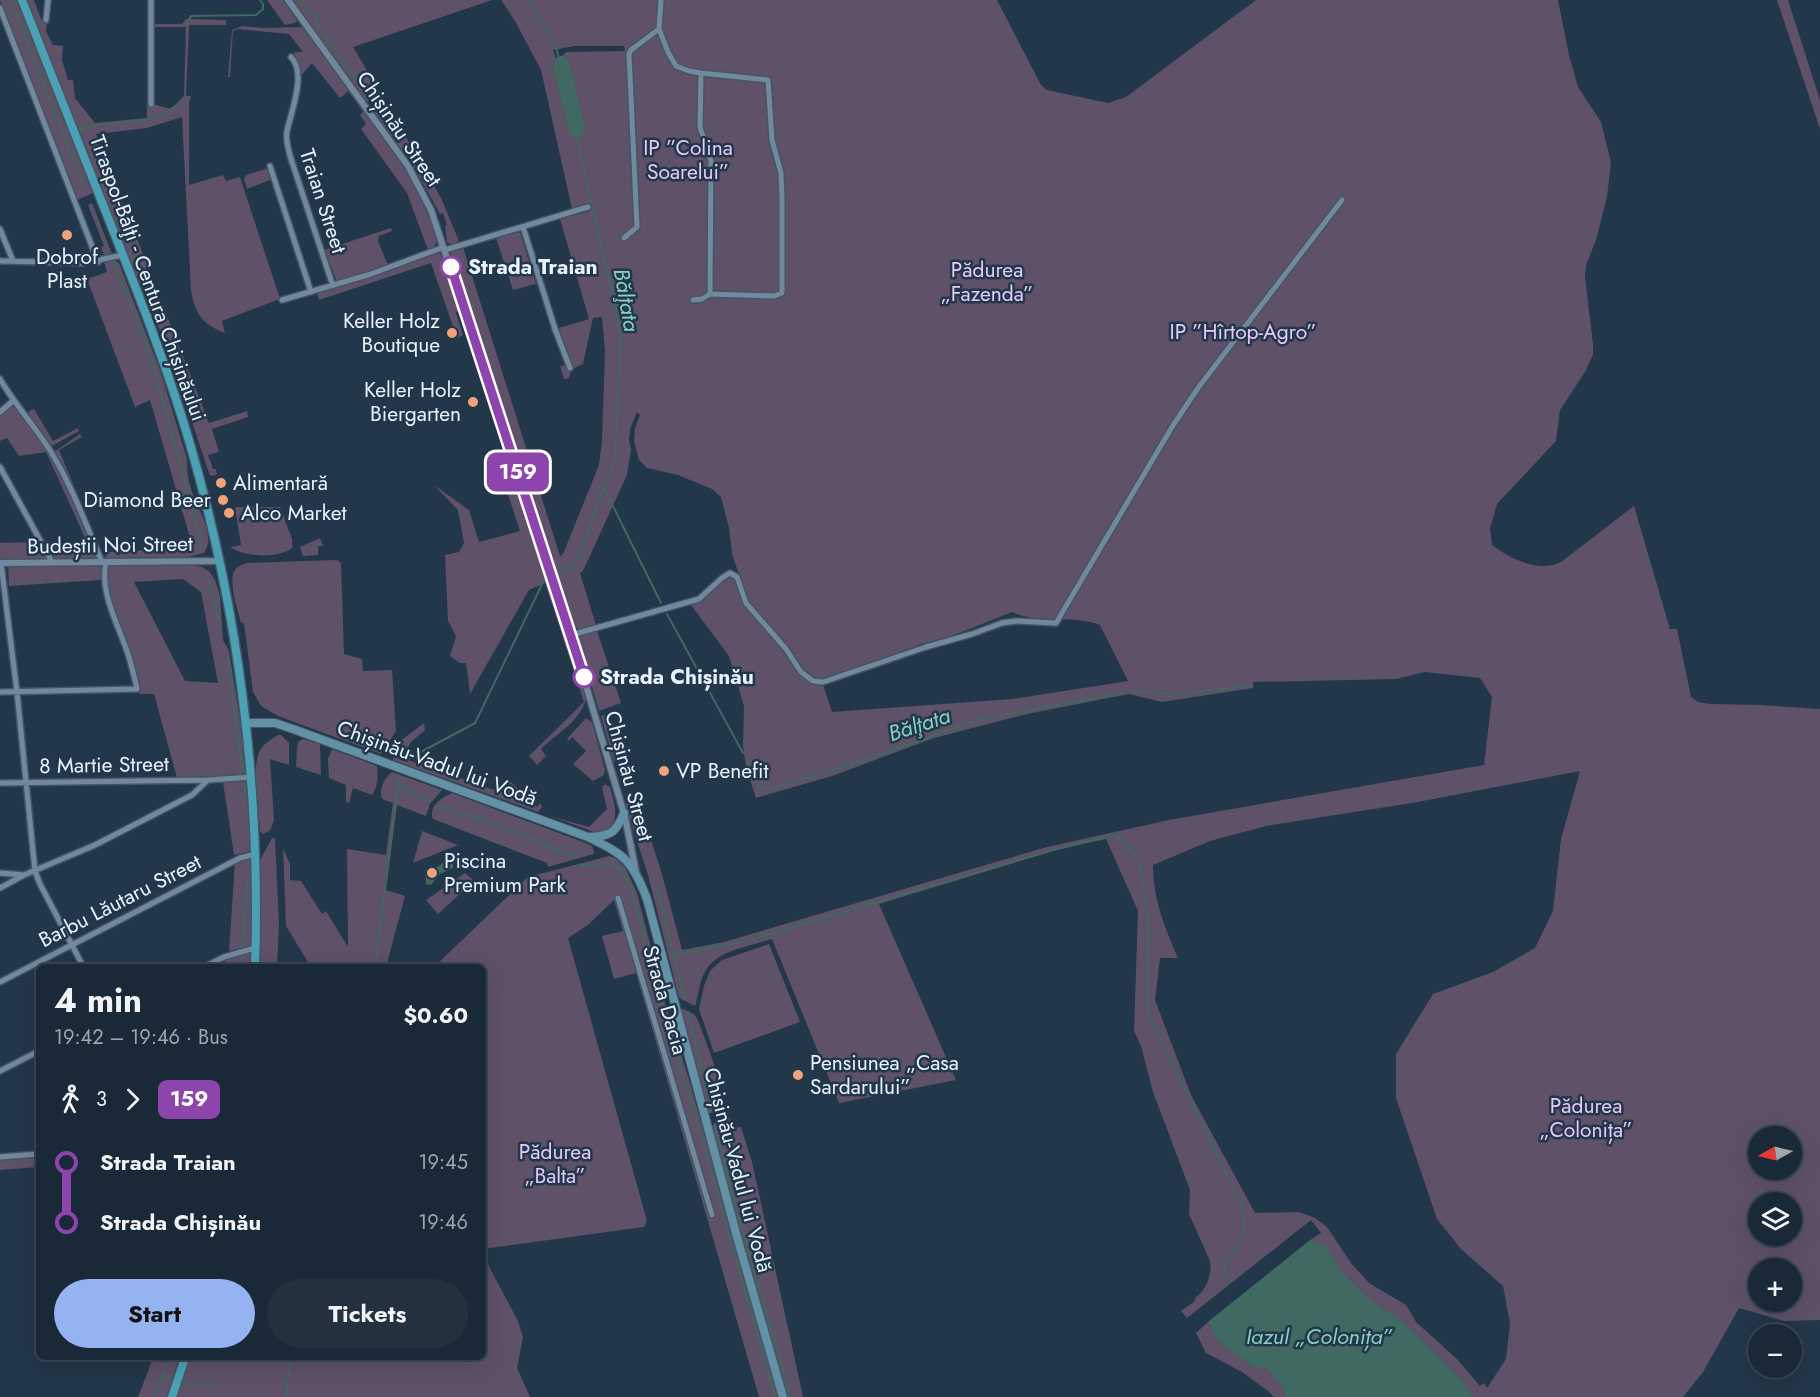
<!DOCTYPE html>
<html lang="en">
<head>
<meta charset="utf-8">
<style>
	body { margin:0; font-family:Jost,sans-serif; background:#23313f; color:#f1f3f6; height:100vh; display:flex; flex-direction:column; font-size:22px; white-space:nowrap }
	* { box-sizing:border-box; margin:0 }
	p { font-size:20px; color:#9fa6ad }
	.icon { flex:none; width:33px; height:33px; fill:none; stroke:currentColor; stroke-width:2; stroke-linecap:round; stroke-linejoin:round }
	.map { position:relative; flex:1; overflow:hidden }
	.drawer { position:absolute; left:36px; top:964px; width:450px; height:396px; display:flex; flex-direction:column; background:#1a2937; border-radius:9px; box-shadow:0 6px 24px #0002,0 0 0 2px #384552 }
	.drawer>* { flex:none }
	.badge { padding:0 12px; border-radius:9px; font-size:21px; line-height:39px }
	.needle { width:39px; rotate:262deg }
	.tools { position:absolute; left:1748px; top:1126px; display:grid; gap:12px }
	.tools a { display:grid; place-items:center; width:54px; height:54px; border-radius:50%; background:#1a2937; box-shadow:0 6px 24px #0002,0 0 0 2px #384552; font-size:30px }
	.map>.badge { position:absolute; translate:-50% -50%; box-shadow:0 0 0 3px #fff }
	.legs { display:flex; align-items:center; gap:9px; height:66px; padding:0 18px; font-size:20px }
	.legs p { margin-inline-start:auto }
	.headline { display:flex; align-items:center; justify-content:space-between; height:102px; padding:0 18px }
	h1 { font-size:33px; font-weight:700; line-height:45px }
	.button { display:flex; gap:12px; margin-top:auto; padding:12px 18px }
	.button a { flex:1; height:69px; border-radius:36px; background:#95b2f1; color:#111; font-size:24px; font-weight:700; line-height:69px; text-align:center }
	.button a+a { background:#23313f; color:#f1f3f6 }
	ul { padding:0 18px; list-style:none }
	li { display:flex; align-items:center; gap:21px; height:60px; font-size:22px }
	li i { display:grid; place-items:center; width:9px; height:100%; margin:0 8px; background:currentColor }
	li i::after { content:''; width:15px; height:15px; margin:-8px; border:4px solid; border-radius:50%; background:#1a2937 }
	li p { margin-inline-start:auto }
	li:first-child i { background:linear-gradient(#0000 50%,currentColor 0) }
	li:last-child i { background:linear-gradient(currentColor 50%,#0000 0) }
	.map>svg:first-child { display:block }
	.green { fill:#5e5168; fill-rule:evenodd }
	.water { fill:#3f6961 }
	.lines { fill:none; stroke-linecap:round; stroke-linejoin:round }
	.stream { stroke:#3f6961; stroke-width:2 }
	.minor-casing { stroke:#445565; stroke-width:8 }
	.tertiary-casing { stroke:#445565; stroke-width:9 }
	.secondary-casing { stroke:#445565; stroke-width:10 }
	.trunk-casing { stroke:#445565; stroke-width:11 }
	.minor { stroke:#71889d; stroke-width:5 }
	.tertiary { stroke:#71889d; stroke-width:6 }
	.secondary { stroke:#6391a6; stroke-width:8 }
	.trunk { stroke:#4ca0b4; stroke-width:8 }
	.line-1-casing { stroke:#fff; stroke-width:14 }
	.line-1 { stroke:#8e44ad; stroke-width:9 }
	.poi-dot { fill:#f0a27a; stroke:#223749; stroke-width:2 }
	.stop-1-dot { fill:#fff; stroke:#8e44ad; stroke-width:3 }
	.labels { text-anchor:middle; stroke-width:5; stroke-linejoin:round; paint-order:stroke }
	.street-label { font-size:21px; fill:#e9f3fd; stroke:#223749 }
	.park-label { font-size:21px; fill:#e6c8fc; stroke:#223749 }
	.poi-label { font-size:21px; fill:#e9f3fd; stroke:#223749; text-anchor:start }
	.stop-label { font-size:21px; font-weight:bold; fill:#e9f3fd; stroke:#223749; text-anchor:start }
	.water-label { font-size:22px; font-style:italic; fill:#86d1c3; stroke:#223749 }
</style>
</head>
<body>
<div class="map">
<svg width="1820" height="1397" viewBox="0 0 1820 1397">
	<rect width="100%" height="100%" fill="#223749"/>
	<path class="green" d="M0 0H18L93 193 77 200Z
		M26 0H34L41 19 47 23 46 31 53 45 63 46 62 60 68 80H73L75 98 95 123 147 118V99L156 105 171 109 184 96 186 27H154V24H182L186 19 226 20V25H189L186 96H191L189 102V185L223 175 226 181 240 177 280 299 222 321 225 333C203 325 195 314 191 291L182 117 147 128 96 134 209 423 247 411 248 417 212 429 219 452 208 455 213 469H216L217 475 210 476 165 342 129 260Z
		M267 0H283L297 21 295 23 285 25Z
		M292 0H492L353 47 382 96 370 102 365 100Z
		M501 0H997L1041 85 1047 90 1108 103 1126 97 1256 0H1558L1569 55 1578 87 1601 122 1611 162 1607 197 1596 240 1586 265 1585 277 1593 344V355L1585 372 1560 410 1556 441 1497 504 1490 529 1492 545C1511 559 1538 573 1561 562L1634 506 1670 629H1677L1691 697 1698 702 1710 704 1760 705 1820 709V1320L1784 1321 1739 1308 1703 1372 1683 1397H1454L1356 1313 1310 1240 1321 1233 1311 1220 1187 1318 1181 1311 1194 1302 1196 1297C1207 1290 1212 1273 1210 1261L1189 1214 1190 1190 1153 1092 1141 1046 1134 1031 1138 911 1106 839 1060 849 879 904 956 1080 839 1103 772 939C751 946 718 950 706 970 699 981 699 994 695 1006L679 998 648 875 625 804 638 800 662 874 682 950 724 942 1047 847 1169 820 1484 765 1492 697 1480 678 1425 672 1396 679 1253 682V688L1162 702 1129 694 1027 714 934 738 832 776 756 798 746 767 743 746 744 706 729 656 691 605 700 602 729 577H733C741 584 741 597 747 606 766 634 791 657 813 682L823 685 832 712 1012 699 1128 681 1100 625C1073 614 1039 625 1012 612L952 636 921 644 860 668 825 679 812 678 802 670 776 633 748 601 732 554 729 528 721 497 712 489 678 475 647 468 639 460 634 441 635 428 640 415 637 412 630 429 629 440 631 450 627 475 583 571 580 573 596 625 579 629 572 627 450 252 463 247 560 556 563 554 599 465 602 440 605 351 602 317 593 318 583 364 572 369 569 378 564 379 560 366 566 365 572 368 559 328 589 319 560 219 590 211 588 204 572 209 541 70 515 21ZM574 46H624L625 51 566 52 563 55 569 59 553 66 556 58 553 50ZM1580 771 1561 839 1553 911 1535 948 1493 972 1433 994 1396 1054V1098L1437 1219 1461 1249 1503 1286 1510 1323 1506 1359 1487 1388 1484 1383 1480 1386 1457 1359 1416 1322 1406 1305 1369 1283 1351 1263 1327 1227 1315 1218 1299 1212 1255 1213 1191 1095 1155 1000 1160 958H1178C1165 928 1153 899 1153 865L1210 841 1266 826 1412 803ZM1758 1137H1791V1170H1758ZM1758 1203H1791V1236H1758ZM1758 1269H1791V1302H1758Z
		M1777 0H1788L1820 100V129Z
		M242 26 264 28 303 27 350 90 340 98 312 63 300 77 294 52H303L289 34 237 29 233 31 230 77H228L232 30Z
		M385 101 441 198 459 241 452 245 447 242 445 226 447 225 443 213 440 214 415 169 373 110 374 106Z
		M364 111C396 153 418 185 436 235L437 241 434 248 428 250 407 193 361 129 366 124 360 115Z
		M266 169 270 171 273 179 247 189 244 179 246 175Z
		M92 203 112 254 104 255 101 247 104 246 88 205Z
		M391 228 392 231 379 236 378 241 387 263 390 265 337 282 324 250Z
		M520 232 536 284 513 290 496 238Z
		M437 252 443 256 460 309 456 313 463 335 457 338 431 263 319 300 317 293Z
		M114 260 119 263 161 373 187 459C187 470 188 479 191 489 196 506 217 536 204 553L188 557 105 558 108 552 188 548 191 541 150 400 135 407 87 279 107 272 104 262Z
		M12 404 48 450 62 475 98 558 55 559 46 542H87L46 452 19 456 7 438 0 441V415Z
		M34 409 53 441 78 428 79 431 50 447 27 417 29 411Z
		M80 434 82 437 59 450 100 549 54 452Z
		M510 461 549 579 586 699C579 723 557 733 541 749L546 756 537 765 529 756 584 702 545 583 529 590 470 694 466 663H460L450 656 456 636 448 621 445 555 459 552 464 543 458 510 434 485 469 510 479 542 520 531 498 464Z
		M235 507H280L292 539V548C278 559 244 557 230 547L241 545Z
		M320 538 323 546H318V555L303 556 300 547Z
		M37 542 46 559 0 560V543Z
		M337 560 341 563 344 654 362 659 363 671 392 670 396 731 381 754 278 716 261 706 253 692 244 623H241C238 610 225 576 238 567 240 565 244 564 247 563Z
		M187 564 202 567 209 571 215 580 220 596 223 640 229 651 249 775 177 778 154 694H140L131 657 108 589 107 572 110 565ZM183 579 201 592 218 683 185 681 134 582Z
		M101 565V580L9 586 8 566Z
		M597 631 621 703 599 711 578 640 580 636Z
		M606 715 619 760 614 762 601 716Z
		M586 718 592 722 605 770 604 775 593 781 573 764 586 751 572 737 569 741 567 739Z
		M424 723 425 730 411 742 402 758 494 790 507 778 537 807 540 803 542 807 538 812 393 760 395 745Z
		M278 735H281L289 743V765L270 759 274 820 270 831 263 834 260 831C259 809 252 775 258 755 261 745 270 740 278 735Z
		M303 739 320 744 321 775 296 767 297 747 299 741Z
		M332 749 377 766C378 776 378 787 372 795L353 788 349 803 346 802V785L329 778 328 759Z
		M392 772 442 790 430 804 426 816 397 805 386 890 405 896 386 967H311L286 926 283 848 290 864V880L301 881 322 914 326 911 348 947 347 849 386 855 393 803 382 799C379 789 384 778 392 772Z
		M249 780 253 850 234 855 223 782Z
		M605 784 610 787C614 803 620 816 609 830L601 833 594 832 550 816 589 827 607 809 602 787Z
		M452 793 586 843 592 846 594 852V854L548 867 547 863 433 819C428 806 441 798 452 793Z
		M422 831 458 845 413 863Z
		M272 838H275L279 925 277 967 258 968 259 862Z
		M609 856 615 858 625 867 637 893 666 1006 690 1083 779 1397H759L636 973 614 979 602 936 623 931 614 900 588 925 568 938 647 1221 644 1227 483 1249V968H433L528 877Z
		M253 857 252 946 229 951 235 862Z
		M465 873 474 881 438 914 426 900Z
		M769 944 800 1022 714 1053 699 1009 704 986 710 971 722 960Z
		M251 953 250 967 225 968V960L236 956Z
		M681 1008 694 1014 698 1020C704 1037 723 1083 721 1099 720 1103 717 1108 714 1112L707 1114Z
		M722 1109 727 1112 733 1128 741 1127 752 1162 803 1397H787L734 1213 711 1129Z
		M39 1157V1167L0 1170V1159Z
		M483 1255 518 1321 523 1337 517 1368 530 1397H176L189 1358H483Z
		M1209 1321 1229 1342 1308 1397H1274L1268 1391 1242 1372 1206 1353 1196 1333Z
		M153 1358H179L167 1397H138Z"/>
	<path class="water" d="M563 55 569 59 585 129 581 136 574 138 569 133 553 66 556 58Z
		M446 860 453 861V868L440 874 431 885 426 884 425 870 430 866 438 867Z
		M1310 1240 1326 1246 1342 1273 1372 1302 1399 1318 1461 1379 1472 1397H1286L1281 1385 1266 1368 1250 1367 1248 1361C1231 1353 1211 1340 1209 1321Z"/>
	<g class="lines">
		<path class="stream" d="M11 0 83 185
			M299 0 306 9 315 14 319 27 370 98
			M529 0 556 47 559 59
			M188 22 191 16 256 15 263 9V4L260 0
			M80 129C120 117 149 132 184 99
			M114 263 142 334 156 375 201 541V547
			M604 488 661 603
			M559 572 576 563 615 458 621 333 576 135
			M209 581 219 618
			M667 614 743 753
			M227 657 243 773
			M1130 691 1176 694 1250 686
			M406 760 475 723 546 576
			M747 762 759 788 772 789 870 758 977 720 1121 693
			M244 784 245 798
			M399 786 429 801
			M438 805 516 832 575 858
			M579 865 611 864C633 868 646 947 651 967
			M1140 866 1149 925 1147 996 1149 1016 1241 1203C1243 1215 1246 1230 1241 1241 1234 1256 1215 1265 1230 1282
			M657 888 685 1000
			M242 947 248 878
			M673 955 743 942 1053 850 1114 835 1122 840 1139 861
			M240 968 241 957
			M375 968 399 777
			M654 978 661 1008 691 1100 775 1397
			M688 1012 712 1111
			M715 1126 736 1208 791 1397
			M163 1376 171 1378
			M183 1382 192 1385 216 1386
			M154 1397 169 1358
			M286 1397 290 1358"/>
		<defs>
			<path id="minor" d="M661 0 659 29 668 52 676 66 689 71 701 73 700 127 711 161 710 294 702 299 693 300
				M0 8 98 262
				M46 20 48 0
				M291 57C307 73 291 112 287 131 285 140 289 151 291 159L333 286
				M701 73 768 80 772 140 781 173 782 197V293L774 296 710 294
				M151 104V0
				M270 166 311 292
				M523 227 555 329 570 368
				M0 229 13 261
				M624 238 637 227 629 54 631 50 659 29
				M445 250 588 207
				M0 261 83 263 123 255
				M282 300 371 274 444 247
				M0 379C15 405 35 426 51 452 72 486 86 525 102 562
				M0 412 13 401
				M0 467 52 562
				M1 563 17 692 35 871 40 884 84 968
				M571 635 699 599 722 578 730 573 737 577 746 603 786 649 801 672 813 681 823 682 926 647 972 634 1002 623 1016 621 1056 623 1172 427 1198 388 1342 200
				M0 692 137 689C135 678 132 668 129 657 120 627 99 594 106 562
				M0 783 208 780
				M0 873 24 875
				M0 888 24 875 95 845 192 795 208 780 252 777
				M618 898 712 1215
				M202 968 224 957 255 948
				M0 982 240 858 256 854
				M0 1071 39 1051
				M0 1157 39 1154"/>
			<path id="tertiary" d="M288 0 408 166 431 210 571 635 625 817 636 872
				M0 563 219 561"/>
			<path id="secondary" d="M247 723H275L293 729 588 837C625 855 632 860 647 899L737 1237 783 1397
				M590 837C612 836 616 832 624 813"/>
			<path id="trunk" d="M22 0C52 75 81 150 111 225 140 298 168 369 190 444 240 616 261 789 255 968
				M172 1397 185 1358"/>
		</defs>
		<use href="#minor" class="minor-casing"/>
		<use href="#tertiary" class="tertiary-casing"/>
		<use href="#secondary" class="secondary-casing"/>
		<use href="#trunk" class="trunk-casing"/>
		<use href="#minor" class="minor"/>
		<use href="#tertiary" class="tertiary"/>
		<use href="#secondary" class="secondary"/>
		<use href="#trunk" class="trunk"/>
	</g>
	<g class="lines">
		<defs>
			<path id="line-1" d="M451 267 584 677"/>
		</defs>
		<use href="#line-1" class="line-1-casing"/>
		<use href="#line-1" class="line-1"/>
	</g>
	<g class="poi-dot">
		<circle cx="67" cy="235" r="6"/>
		<circle cx="452" cy="333" r="6"/>
		<circle cx="473" cy="402" r="6"/>
		<circle cx="221" cy="483" r="6"/>
		<circle cx="223" cy="500" r="6"/>
		<circle cx="229" cy="513" r="6"/>
		<circle cx="664" cy="771" r="6"/>
		<circle cx="432" cy="873" r="6"/>
		<circle cx="798" cy="1075" r="6"/>
	</g>
	<g class="stop-1-dot">
		<circle cx="451" cy="267" r="10"/>
		<circle cx="584" cy="677" r="10"/>
	</g>
	<g class="labels">
		<g class="street-label">
			<text transform="translate(399 129) rotate(56)" y="7">Chișinău Street</text>
			<text transform="translate(323 201) rotate(72)" y="7">Traian Street</text>
			<text transform="translate(148 278) rotate(70)" y="7">Tiraspol-Bălţi - Centura Chișinăului</text>
			<text transform="translate(110 545) rotate(-1)" y="7">Budeștii Noi Street</text>
			<text transform="translate(437 763) rotate(20)" y="7">Chișinău-Vadul lui Vodă</text>
			<text transform="translate(104 765) rotate(-1)" y="7">8 Martie Street</text>
			<text transform="translate(629 776) rotate(75)" y="7">Chișinău Street</text>
			<text transform="translate(120 901) rotate(-27)" y="7">Barbu Lăutaru Street</text>
			<text transform="translate(665 1000) rotate(74)" y="7">Strada Dacia</text>
			<text transform="translate(738 1170) rotate(75)" y="7">Chișinău-Vadul lui Vodă</text>
		</g>
		<g class="park-label">
			<text x="688" y="155">IP ”Colina<tspan x="688" dy="24">Soarelui”</tspan></text>
			<text x="987" y="277">Pădurea<tspan x="987" dy="24">„Fazenda”</tspan></text>
			<text x="1243" y="339">IP ”Hîrtop-Agro”</text>
			<text x="1586" y="1113">Pădurea<tspan x="1586" dy="24">„Colonița”</tspan></text>
			<text x="555" y="1159">Pădurea<tspan x="555" dy="24">„Balta”</tspan></text>
		</g>
		<g class="poi-label">
			<text x="67" y="264" text-anchor="middle">Dobrof<tspan x="67" dy="24">Plast</tspan></text>
			<text x="440" y="328" text-anchor="end">Keller Holz<tspan x="440" dy="24">Boutique</tspan></text>
			<text x="461" y="397" text-anchor="end">Keller Holz<tspan x="461" dy="24">Biergarten</tspan></text>
			<text x="233" y="490">Alimentară</text>
			<text x="211" y="507" text-anchor="end">Diamond Beer</text>
			<text x="241" y="520">Alco Market</text>
			<text x="676" y="778">VP Benefit</text>
			<text x="444" y="868">Piscina<tspan x="444" dy="24">Premium Park</tspan></text>
			<text x="810" y="1070">Pensiunea „Casa<tspan x="810" dy="24">Sardarului”</tspan></text>
		</g>
		<g class="stop-label">
			<text x="468" y="274">Strada Traian</text>
			<text x="600" y="684">Strada Chișinău</text>
		</g>
		<g class="water-label">
			<text transform="translate(627 300) rotate(80)" y="8">Bălţata</text>
			<text transform="translate(919 724) rotate(-18)" y="8">Bălţata</text>
			<text x="1319" y="1344">Iazul „Colonița”</text>
		</g>
	</g>
</svg>
<div class="tools">
<a><svg class="needle" viewBox="-14 -14 28 28"><path d="M0-13l5 13h-10z" fill="#e53935"/><path d="M0 13l5-13h-10z" fill="#9fa6ad"/></svg></a>
<a><svg class="icon" aria-label="layers" viewBox="0 0 24 24"><path d="M12 4l9 5-9 5-9-5zM3 14l9 5 9-5"/></svg></a>
<a>+</a>
<a>−</a>
</div>
<b class="badge" style="left:518px;top:472px;background:#8e44ad;color:#fff">159</b>
<section class="drawer">
<div class="headline"><div><h1>4 min</h1><p>19:42 – 19:46 · Bus</p></div><b>$0.60</b></div>
<div class="legs"><svg class="icon" aria-label="walk" viewBox="0 0 24 24"><circle cx="13" cy="4" r="2"/><path d="M13 8l-2 6 4 7M11 14l-3 7M7 12l3-4h3l4 4"/></svg>3<svg class="icon" aria-label="forward" viewBox="0 0 24 24"><path d="M9 5l7 7-7 7"/></svg><b class="badge" style="background:#8e44ad;color:#fff">159</b></div>
<ul>
<li><i style="color:#8e44ad"></i><b>Strada Traian</b><p>19:45</p></li>
<li><i style="color:#8e44ad"></i><b>Strada Chișinău</b><p>19:46</p></li>
</ul>
<div class="button"><a>Start</a><a>Tickets</a></div>
</section>
</div>
</body>
</html>
